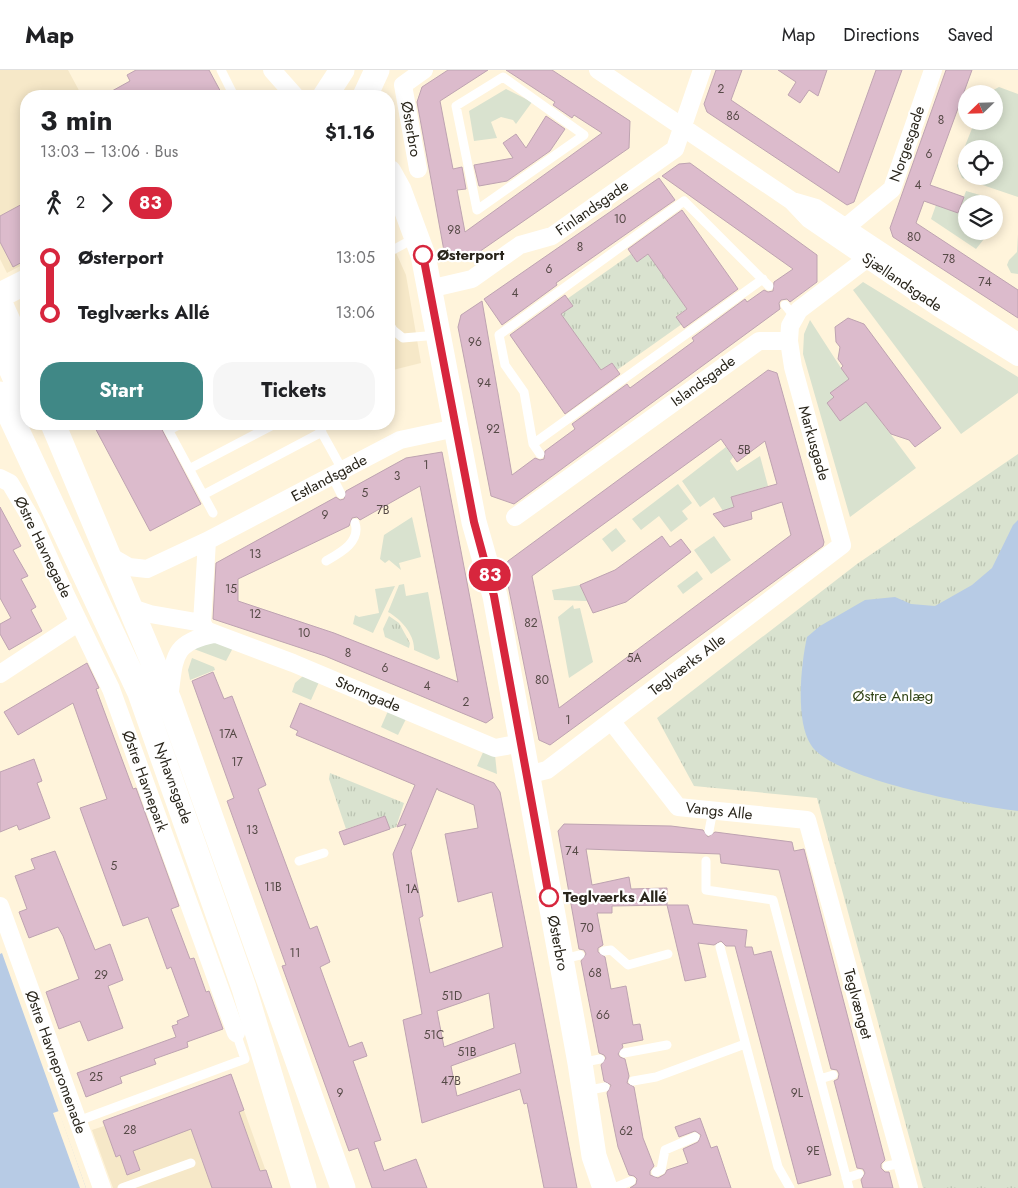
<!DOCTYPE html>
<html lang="en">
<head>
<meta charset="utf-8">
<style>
	body { margin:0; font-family:Jost,sans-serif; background:#f6f6f6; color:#202124; height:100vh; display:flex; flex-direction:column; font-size:19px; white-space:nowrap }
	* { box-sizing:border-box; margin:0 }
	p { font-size:16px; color:#757577 }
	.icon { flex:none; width:28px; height:28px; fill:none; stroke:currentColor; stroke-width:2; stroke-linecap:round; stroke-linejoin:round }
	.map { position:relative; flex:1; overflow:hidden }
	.panel { position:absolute; left:20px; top:20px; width:375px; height:340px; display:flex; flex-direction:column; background:#fff; border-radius:20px; box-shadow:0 2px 12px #0003 }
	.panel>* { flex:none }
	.badge { padding:0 10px; border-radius:16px; font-size:18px; line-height:32px }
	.needle { width:32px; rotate:247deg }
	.controls { position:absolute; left:958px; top:15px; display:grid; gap:10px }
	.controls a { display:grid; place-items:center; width:45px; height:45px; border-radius:50%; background:#fff; box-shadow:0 2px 12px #0003; font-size:25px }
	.map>.badge { position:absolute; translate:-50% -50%; box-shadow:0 0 0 2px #fff }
	.legs { display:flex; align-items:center; gap:8px; height:55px; padding:0 20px; font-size:16px }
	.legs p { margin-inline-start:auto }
	.overview { display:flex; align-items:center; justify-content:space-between; height:85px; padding:0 20px }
	h1 { font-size:28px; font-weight:700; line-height:38px }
	.cta { display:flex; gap:10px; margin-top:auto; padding:10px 20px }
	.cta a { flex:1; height:58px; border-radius:20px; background:#408886; color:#fff; font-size:20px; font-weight:700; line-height:58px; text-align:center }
	.cta a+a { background:#f6f6f6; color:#202124 }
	ul { padding:0 20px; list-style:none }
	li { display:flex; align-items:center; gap:18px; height:55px; font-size:19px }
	li i { display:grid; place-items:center; width:8px; height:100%; margin:0 6px; background:currentColor }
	li i::after { content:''; width:12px; height:12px; margin:-6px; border:4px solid; border-radius:50%; background:#fff }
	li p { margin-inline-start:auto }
	li:first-child i { background:linear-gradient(#0000 50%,currentColor 0) }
	li:last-child i { background:linear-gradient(currentColor 50%,#0000 0) }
	header { display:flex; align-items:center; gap:30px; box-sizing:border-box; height:70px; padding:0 25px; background:#fff; border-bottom:1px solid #e0e0e0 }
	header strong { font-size:24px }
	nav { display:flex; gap:28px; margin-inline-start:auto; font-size:18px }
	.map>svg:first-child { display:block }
	.built { fill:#f6e8c8 }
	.grass { fill:#d9e2cf; fill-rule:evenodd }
	.park { fill:url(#park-tufts) }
	.water { fill:#b7cbe5 }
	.pier { fill:#fff4db }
	.building { fill:#dcbbcc; stroke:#bea3b1; fill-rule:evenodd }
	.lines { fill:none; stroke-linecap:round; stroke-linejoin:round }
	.lane { stroke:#fff; stroke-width:9 }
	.street { stroke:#fff; stroke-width:18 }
	.secondary { stroke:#fff; stroke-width:25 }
	.line-1-casing { stroke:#fff; stroke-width:11 }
	.line-1 { stroke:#d7263d; stroke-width:8 }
	.stop-1-dot { fill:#fff; stroke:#d7263d; stroke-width:2.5 }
	.labels { text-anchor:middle; stroke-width:4.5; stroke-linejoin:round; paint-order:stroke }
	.number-label { font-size:12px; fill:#564a47 }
	.street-label { font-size:15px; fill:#29251b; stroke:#fff }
	.stop-label { font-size:15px; font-weight:bold; fill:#29251b; stroke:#fff; text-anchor:start }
	.park-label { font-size:15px; fill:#324518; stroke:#fff }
</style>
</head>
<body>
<header>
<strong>Map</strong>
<nav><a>Map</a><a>Directions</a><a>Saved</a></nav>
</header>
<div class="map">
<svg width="1018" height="1118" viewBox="0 0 1018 1118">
	<defs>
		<pattern id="park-tufts" width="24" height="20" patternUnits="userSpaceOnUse" patternTransform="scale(1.25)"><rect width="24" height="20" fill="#d9e2cf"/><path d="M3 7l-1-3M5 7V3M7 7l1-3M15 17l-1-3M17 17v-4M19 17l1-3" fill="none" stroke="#bac2b1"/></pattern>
	</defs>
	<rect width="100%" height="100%" fill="#fff4db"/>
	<path class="built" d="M0 0H68L82 26H26V193L7 203 0 189Z
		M389 167 406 205 421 293 389 301Z
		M231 1004 272 1118H113L92 1060 104 1056 102 1052Z"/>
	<path class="grass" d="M999 17 1018 24V127L962 108 957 96 975 51H994V24H986ZM966 79H994V106H966Z
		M506 19 532 32 516 54 513 50 501 47 491 52 497 68 474 71 469 41Z
		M966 121 987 127 984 134H966V161H981L984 169 976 179 931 149 936 135 958 143Z
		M1018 164V204L1011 203 1007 195 1009 190 1017 182Z
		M863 212 1018 307V323L961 364 853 220Z
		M810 250 841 298 916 398 850 447 803 284 804 264Z
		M726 377 733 387 730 391 737 401 760 386 768 416 731 427 734 437 723 441 714 427 700 437 682 411Z
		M678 414 692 433 682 441 688 449 671 462 659 446 641 460 632 449Z
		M412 447 421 487 399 493 401 500 389 490 385 493 380 489 384 465Z
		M616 458 626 471 612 482 602 469Z
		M714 466 731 490 711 504 694 480Z
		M697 501 703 509 683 524 677 516Z
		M404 514 406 526 428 522 440 588 437 590 414 580C415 565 401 549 388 542L399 515Z
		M580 515 587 531 554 530 552 520Z
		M395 516 373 563 353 554 355 545 359 547 379 543 375 519Z
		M573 535 574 539 580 538 593 592 569 608 558 547Z
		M209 571 234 576 226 591 194 579Z
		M192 588 214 597 215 600 190 610 188 600Z
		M303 606 319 612 311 630 292 622 295 613Z
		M388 641 406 649 398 665 381 657Z
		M484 680 495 685 497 704 477 696Z"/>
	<path class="park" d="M631 184 637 192 648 184 687 239 676 246 682 254 617 300 612 293 601 300 561 244 572 236 567 229Z
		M1018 384V1118H923L817 728 694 716 657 648 857 494Z
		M389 546 399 553 410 573 409 578 385 567 383 559Z
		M330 703 404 733 396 757 390 759 385 746 346 759 329 709Z"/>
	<path class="water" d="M1018 450V741C977 736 832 709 811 675 795 651 801 594 807 567L820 556 865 530 895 527 911 534 935 536 972 515 992 498 1013 455Z
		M2 883 86 1118H0V884Z"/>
	<path class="pier" d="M59 1041 86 1118H80L53 1043Z"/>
	<path class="building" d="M136 0H209L223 26H103L130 11 127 5Z
		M448 0H488L440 31 453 99 462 97 466 119 457 120 465 162 602 63 574 45 572 48 553 35 555 32 506 0H552L630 51 629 78 466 191 444 181 417 32 422 17Z
		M716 0H742L731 30 839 103 876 0H902L854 132 847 135 707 42 704 34Z
		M778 0H827L818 26 809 20 800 33 788 25 796 12Z
		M946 0H972L930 115 964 127 958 143 924 131 916 153 1018 220V248L893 167 890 158Z
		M546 46 565 59 550 81 507 111 479 116 474 95 513 88 503 73 516 64 526 78Z
		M690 93 817 185V212L790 232 787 229 781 230 779 233 780 239 514 434 491 426 458 257 461 245 482 231 512 405 535 388 540 390 544 389 545 381 575 359 572 354 627 314 630 318 694 271 692 268 745 229 747 232 764 220 768 222 773 221 774 212 793 199 662 106 679 94Z
		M659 108 675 130 556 213 557 215 502 255 484 229Z
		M26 132V190L13 197 0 172V146Z
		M682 140 738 219 684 258 676 247 687 239 648 184 637 192 628 179Z
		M565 225 573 236 561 244 601 300 612 293 620 304 565 344 510 265Z
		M848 248 864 254 941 358 915 377 909 370 891 364 866 332 840 351 827 333 834 327 830 323 849 309 841 298 843 296 838 289 840 277 836 272 835 257Z
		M768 300 777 303 824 472 823 476 550 675 539 670 505 500 508 491ZM721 369 737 392 765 371 777 414 731 427 734 437 713 444 724 457 752 449 751 442 782 432 791 465 559 638 532 506Z
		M93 354H159L201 434 150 461Z
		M442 382 493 648 486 653 325 586 213 549 216 493 336 427 340 430 344 429 346 421 406 388ZM420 416 458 612 334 563 238 531V509L349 456 352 448 357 447 360 450Z
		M0 437 21 476 13 480 28 506 21 509 36 537 31 540 42 561 9 580 0 564V554L11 548 0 528Z
		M662 466 670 477 681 469 691 482 626 532 593 543 580 515 615 500Z
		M87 593 99 618 96 619 133 719 136 718 179 836 171 839 190 889 194 888 206 922 209 921 223 959 187 972 188 977 154 989 156 994 120 1007 122 1013 86 1027 77 1003 176 967 172 956 178 954 177 951 189 946 171 897 167 899 148 847 123 856 80 738 107 729 73 633 18 665 4 642Z
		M213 602 224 629 232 626 266 715 258 719 310 859 317 856 330 892 320 897 349 977 362 972 367 986 353 991 381 1070 374 1072 384 1101 416 1089 427 1118H372L358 1078 349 1081 282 896 286 895 227 731 234 728 192 611Z
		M300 633 494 713 500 722 577 1118H544L527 1033 524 1034 520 1019 422 1053 403 950 422 944 393 784 406 754 397 757 415 715 296 665 298 661 290 657ZM437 718 438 720 474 735 478 758 445 764 458 832 492 822 503 877 430 903 419 848 423 846 411 781ZM489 923 494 958 444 977 437 941ZM515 973 521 1003 457 1026 451 996Z
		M34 689 42 711 37 713 50 748 19 760 17 755 0 762V702Z
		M385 746 390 759 344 775 339 762Z
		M564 754 671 756 703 760 708 767 715 762 792 772 794 781 804 779 885 1090 881 1094V1098L885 1102H889L893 1118H863L861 1110 865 1103 863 1099 857 1098 834 1011 838 1009 839 1004 837 1000 831 999 779 800 721 793 720 784 586 779 592 815 629 807 631 819 667 818V835L612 836V843H597L603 875 598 878V882L605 887 611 919 626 916 633 955 640 954 643 970 622 974 623 977 618 984 620 987 625 989 629 1006 627 1013 634 1017 643 1068 654 1096 650 1101V1105L658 1108 665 1104 667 1100 688 1093 683 1079 698 1072 701 1065 695 1061 679 1067 675 1057 700 1048 711 1078 717 1076 731 1118H630L636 1114 637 1109 634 1106 629 1105 618 1077 607 1023 611 1015 604 1011 601 995 606 988 604 985 599 983 581 891 586 884 584 880 579 879 558 761Z
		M55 781 95 880 110 874 123 910 108 916 123 958 88 971 80 951 59 959 46 922 79 909 63 866 58 857 29 868 19 842 27 839 15 806 35 799 31 789Z
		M667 835H688L693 854 747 860 745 877H752L754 885 771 881 831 1105 798 1114 735 876H726L721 871 714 875 698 873 706 907 685 911Z
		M231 1004 244 1040 239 1042 260 1101 266 1100 272 1118H212L191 1059 133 1081 140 1100 127 1105 120 1085 116 1087 103 1051Z"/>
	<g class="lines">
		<path class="lane" d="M221 0 234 26
			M503 7 584 65 477 140 456 36Z
			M389 182 415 168
			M785 235 794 246
			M389 253 393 260 403 268 438 265
			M165 354 213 443
			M317 354 343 401
			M169 360 181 354
			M533 374 763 209
			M540 384 533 374 524 322 505 295 499 265 684 131 769 216
			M189 399 275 354
			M332 406 341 424
			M203 425 322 362
			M326 491C340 483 361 472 355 453
			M709 761 713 740
			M299 791 324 783
			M706 791V820L773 830 849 1118
			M720 877 778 1097 790 1118
			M604 881 611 880 628 895 668 884
			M563 889 580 885
			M624 983 667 975
			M580 993 600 989
			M820 1009 833 1005
			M633 1011 656 1007 745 974
			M585 1021 605 1017
			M78 1051 245 989 236 963
			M887 1096 902 1093
			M656 1102 661 1100 665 1080 695 1067
			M846 1108 859 1104
			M122 1118 191 1093
			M614 1118 631 1111"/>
		<path class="street" d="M272 0 295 26
			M598 0 792 131 809 149 939 238 1018 287
			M418 99 403 15 424 0
			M792 131 816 138 1018 272
			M845 158 892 119 933 0
			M429 219 472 209 520 175 552 166 675 79 702 0
			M0 408 10 413 32 450 62 517 111 619 236 963
			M515 447 759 271H789L790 256 799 240 878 180
			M110 486 129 497 147 499 207 471
			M132 538 150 544 202 553 206 560 216 564 293 593 495 678 522 673
			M202 553 207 471 400 370 456 358
			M0 604 79 552
			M169 628C175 589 170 573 214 564
			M612 652 678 737 807 750 909 1118
			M527 705 547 700 842 475 793 297 789 271
			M0 836 102 1118"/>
		<path class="secondary" d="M325 26 342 0
			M365 26 377 0
			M389 102 399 120 423 185 474 452 495 526 580 993 594 1086 605 1118
			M0 225 26 212
			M0 233 26 291
			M0 275 26 332
			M0 324 140 623 244 918 304 1118
			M53 354 169 630 343 1118"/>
	</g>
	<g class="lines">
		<defs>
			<path id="line-1" d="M423 185 474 452 494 526 549 827"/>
		</defs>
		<use href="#line-1" class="line-1-casing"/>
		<use href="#line-1" class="line-1"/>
	</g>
	<g class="stop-1-dot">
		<circle cx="423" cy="185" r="9"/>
		<circle cx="549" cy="827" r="9"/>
	</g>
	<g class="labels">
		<g class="number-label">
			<text x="721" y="23">2</text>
			<text x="733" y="50">86</text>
			<text x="941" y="54">8</text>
			<text x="929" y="88">6</text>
			<text x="918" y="119">4</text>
			<text x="620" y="153">10</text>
			<text x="454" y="164">98</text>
			<text x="914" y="171">80</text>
			<text x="580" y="181">8</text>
			<text x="949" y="193">78</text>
			<text x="549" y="203">6</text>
			<text x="985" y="216">74</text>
			<text x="515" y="227">4</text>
			<text x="475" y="276">96</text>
			<text x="484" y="317">94</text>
			<text x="493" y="363">92</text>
			<text x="744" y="384">5B</text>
			<text x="426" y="399">1</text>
			<text x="397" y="410">3</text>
			<text x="365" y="427">5</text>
			<text x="383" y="444">7B</text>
			<text x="325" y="449">9</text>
			<text x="255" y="488">13</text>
			<text x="231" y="523">15</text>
			<text x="255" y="548">12</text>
			<text x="531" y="557">82</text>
			<text x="304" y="567">10</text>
			<text x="348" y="587">8</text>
			<text x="634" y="592">5A</text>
			<text x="385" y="602">6</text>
			<text x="542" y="614">80</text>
			<text x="427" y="620">4</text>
			<text x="466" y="636">2</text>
			<text x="568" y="654">1</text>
			<text x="228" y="668">17A</text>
			<text x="237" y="696">17</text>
			<text x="252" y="764">13</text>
			<text x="572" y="785">74</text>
			<text x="114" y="800">5</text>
			<text x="273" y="821">11B</text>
			<text x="412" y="823">1A</text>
			<text x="587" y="862">70</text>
			<text x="295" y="887">11</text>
			<text x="595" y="907">68</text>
			<text x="101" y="909">29</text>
			<text x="452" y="930">51D</text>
			<text x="603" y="949">66</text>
			<text x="434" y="969">51C</text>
			<text x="467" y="986">51B</text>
			<text x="96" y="1011">25</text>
			<text x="451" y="1015">47B</text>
			<text x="340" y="1027">9</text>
			<text x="797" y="1027">9L</text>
			<text x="130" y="1064">28</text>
			<text x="626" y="1065">62</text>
			<text x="813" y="1085">9E</text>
		</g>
		<g class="street-label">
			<text transform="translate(411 59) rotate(80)" y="5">Østerbro</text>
			<text transform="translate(907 74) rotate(-71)" y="5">Norgesgade</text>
			<text transform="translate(592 138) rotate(-35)" y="5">Finlandsgade</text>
			<text transform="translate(902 212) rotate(34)" y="5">Sjællandsgade</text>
			<text transform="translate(703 311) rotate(-36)" y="5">Islandsgade</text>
			<text transform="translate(814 373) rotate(74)" y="5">Markusgade</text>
			<text transform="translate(329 408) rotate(-28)" y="5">Estlandsgade</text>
			<text transform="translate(43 477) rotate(64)" y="5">Østre Havnegade</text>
			<text transform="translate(687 595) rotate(-37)" y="5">Teglværks Alle</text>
			<text transform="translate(368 624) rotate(23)" y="5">Stormgade</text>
			<text transform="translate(145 711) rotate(70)" y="5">Østre Havnepark</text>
			<text transform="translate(173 713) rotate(70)" y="5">Nyhavnsgade</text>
			<text transform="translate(719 741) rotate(6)" y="5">Vangs Alle</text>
			<text transform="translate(558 873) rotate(79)" y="5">Østerbro</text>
			<text transform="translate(858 934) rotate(75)" y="5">Teglvænget</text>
			<text transform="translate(56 992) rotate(70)" y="5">Østre Havnepromenade</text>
		</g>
		<g class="stop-label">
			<text x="437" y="190">Østerport</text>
			<text x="563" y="832">Teglværks Allé</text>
		</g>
		<g class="park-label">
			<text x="893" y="631">Østre Anlæg</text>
		</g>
	</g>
</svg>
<div class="controls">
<a><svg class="needle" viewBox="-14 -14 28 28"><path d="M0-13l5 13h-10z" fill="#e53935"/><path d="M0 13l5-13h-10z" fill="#757577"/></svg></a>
<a><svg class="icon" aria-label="locate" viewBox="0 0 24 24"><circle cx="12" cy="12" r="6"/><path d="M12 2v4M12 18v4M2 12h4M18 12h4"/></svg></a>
<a><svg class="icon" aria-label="layers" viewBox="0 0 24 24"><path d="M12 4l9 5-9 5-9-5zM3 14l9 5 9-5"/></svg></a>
</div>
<b class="badge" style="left:490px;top:505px;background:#d7263d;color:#fff">83</b>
<section class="panel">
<div class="overview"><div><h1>3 min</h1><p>13:03 – 13:06 · Bus</p></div><b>$1.16</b></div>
<div class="legs"><svg class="icon" aria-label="walk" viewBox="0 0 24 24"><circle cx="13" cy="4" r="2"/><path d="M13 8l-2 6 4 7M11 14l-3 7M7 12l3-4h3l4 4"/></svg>2<svg class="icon" aria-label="forward" viewBox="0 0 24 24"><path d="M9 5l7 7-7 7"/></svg><b class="badge" style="background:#d7263d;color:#fff">83</b></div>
<ul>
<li><i style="color:#d7263d"></i><b>Østerport</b><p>13:05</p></li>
<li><i style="color:#d7263d"></i><b>Teglværks Allé</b><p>13:06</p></li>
</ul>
<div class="cta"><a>Start</a><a>Tickets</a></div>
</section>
</div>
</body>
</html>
